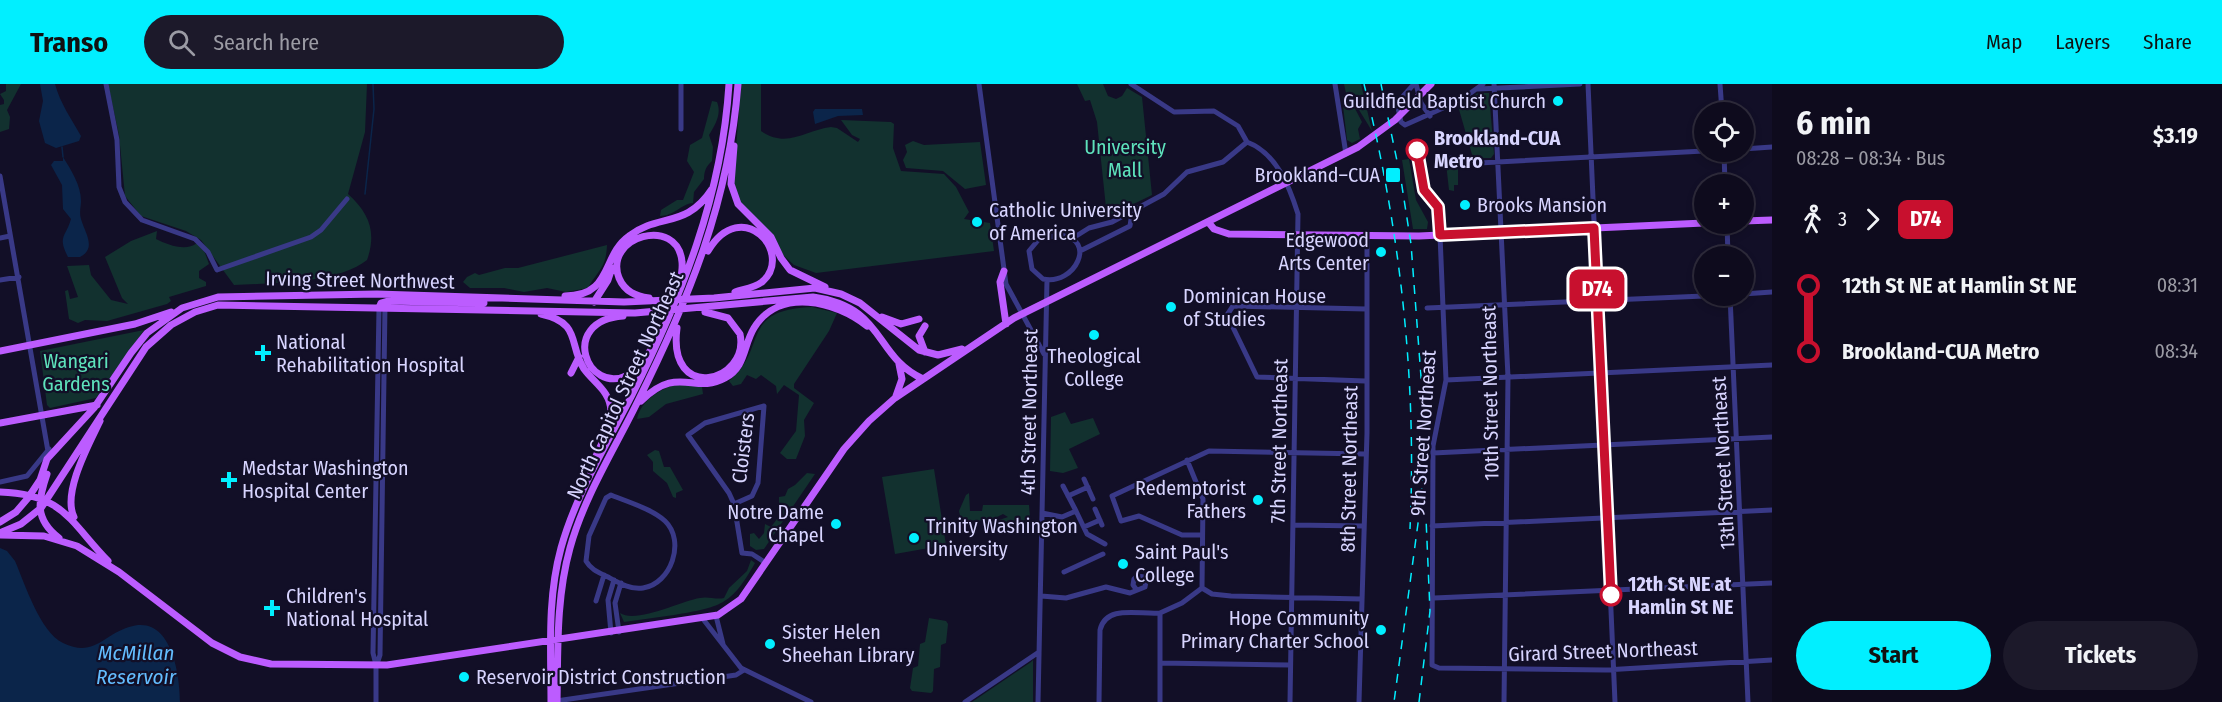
<!DOCTYPE html>
<html lang="en">
<head>
<meta charset="utf-8">
<style>
	body { margin:0; font-family:"Fira Sans Condensed",sans-serif; background:#1c192a; color:#f1f3f6; height:100vh; display:flex; flex-direction:column; font-size:22px; white-space:nowrap }
	* { box-sizing:border-box; margin:0 }
	p { font-size:20px; color:#9b9ba4 }
	.icon { flex:none; width:33px; height:33px; fill:none; stroke:currentColor; stroke-width:2; stroke-linecap:round; stroke-linejoin:round }
	.map { position:relative; flex:1; overflow:hidden }
	.details { display:flex; flex-direction:column; background:#0e0b1d; width:450px }
	.details>* { flex:none }
	.badge { padding:0 12px; border-radius:9px; font-size:21px; line-height:39px }
	.fabs { position:absolute; left:1694px; top:18px; display:grid; gap:12px }
	.fabs a { display:grid; place-items:center; width:60px; height:60px; border-radius:50%; background:#0e0b1d; box-shadow:0 3px 9px #0003,0 0 0 2px #2e2b3b; font-size:30px }
	.map>.badge { position:absolute; translate:-50% -50%; box-shadow:0 0 0 3px #fff }
	.legs { display:flex; align-items:center; gap:9px; height:66px; padding:0 24px; font-size:20px }
	.legs p { margin-inline-start:auto }
	.summary { display:flex; align-items:center; justify-content:space-between; height:102px; padding:0 24px }
	h1 { font-size:33px; font-weight:700; line-height:45px }
	.action { display:flex; gap:12px; margin-top:auto; padding:12px 24px }
	.action a { flex:1; height:69px; border-radius:36px; background:#01efff; color:#111; font-size:24px; font-weight:700; line-height:69px; text-align:center }
	.action a+a { background:#1c192a; color:#f1f3f6 }
	ul { padding:0 24px; list-style:none }
	li { display:flex; align-items:center; gap:21px; height:66px; font-size:22px }
	li i { display:grid; place-items:center; width:9px; height:100%; margin:0 8px; background:currentColor }
	li i::after { content:''; width:15px; height:15px; margin:-8px; border:4px solid; border-radius:50%; background:#0e0b1d }
	li p { margin-inline-start:auto }
	li:first-child i { background:linear-gradient(#0000 50%,currentColor 0) }
	li:last-child i { background:linear-gradient(currentColor 50%,#0000 0) }
	header { display:flex; align-items:center; gap:36px; box-sizing:border-box; height:84px; padding:0 30px; background:#01efff; color:#111 }
	header strong { font-size:28px }
	nav { display:flex; gap:33px; margin-inline-start:auto; font-size:21px }
	.search { width:420px; height:54px; background:#1c192a; display:flex; align-items:center; gap:15px; box-sizing:border-box; padding:0 21px; border-radius:33px; color:#9b9ba4; font-size:22px }
	main { display:flex; flex:1; min-height:0 }
	.map>svg:first-child { display:block }
	.green { fill:#12312f }
	.water { fill:#0b254a }
	.lines { fill:none; stroke-linecap:round; stroke-linejoin:round }
	.stream { stroke:#0b254a; stroke-width:1.5 }
	.minor { stroke:#393987; stroke-width:5 }
	.major { stroke:#bc5cff; stroke-width:7 }
	.rail { stroke:#01efff; stroke-width:1.5; stroke-dasharray:9 8; stroke-linecap:butt }
	.line-1-casing { stroke:#fff; stroke-width:14 }
	.line-1 { stroke:#c8102e; stroke-width:9 }
	.poi-dot { fill:#01efff; stroke:#120f27; stroke-width:2 }
	.stop-1-dot { fill:#fff; stroke:#c8102e; stroke-width:3 }
	.labels { text-anchor:middle; stroke-width:4.5; stroke-linejoin:round; paint-order:stroke }
	.poi-label { font-size:20px; fill:#d8d5ff; stroke:#120f27; text-anchor:start }
	.stop-label { font-size:20px; font-weight:bold; fill:#d8d5ff; stroke:#120f27; text-anchor:start }
	.park-label { font-size:20px; fill:#5ee2bc; stroke:#120f27 }
	.street-label { font-size:20px; fill:#d8d5ff; stroke:#120f27 }
	.water-label { font-size:21px; font-style:italic; fill:#63bdff; stroke:#120f27 }
</style>
</head>
<body>
<header>
<strong>Transo</strong>
<div class="search"><svg class="icon" aria-label="search" viewBox="0 0 24 24"><circle cx="10" cy="10" r="6"/><path d="M15 15l6 6"/></svg>Search here</div>
<nav><a>Map</a><a>Layers</a><a>Share</a></nav>
</header>
<main>
<div class="map">
<svg width="1772" height="618" viewBox="0 0 1772 618">
	<rect width="100%" height="100%" fill="#120f27"/>
	<path class="green" d="M6 0H21L7 26 10 33 9 45 0 48V21L4 20V16L0 10 6 7Z
		M108 0H367L365 48 348 110C369 129 377 148 367 176 337 200 272 199 234 201L201 156 186 147 141 132 125 112 119 51Z
		M741 0H761V47C787 65 806 46 831 43L837 44 858 58 860 55 852 51 841 36 891 38 894 40 893 64 901 87 944 90 956 103 969 128 964 135 990 139 994 167 816 189 794 181 782 170 741 121 733 103Z
		M1077 0H1103L1108 12 1116 15 1122 12 1127 4 1142 13 1152 111 1107 133 1097 38 1090 16 1085 17Z
		M1344 0H1361L1372 47 1351 13 1346 9Z
		M1478 9H1489L1494 70 1491 74H1473L1458 22Z
		M1345 11 1349 13 1362 38 1358 45 1360 55 1352 59 1347 56 1342 13Z
		M712 17 717 18C722 30 715 41 709 51L713 63 712 77C706 82 704 88 704 95L694 108 693 119C681 120 674 132 660 132L661 126 677 116H683L694 88 687 77 690 61 702 54Z
		M913 57 924 61 980 58 986 101 965 105 943 87 906 84 903 76 907 68 905 61Z
		M1445 70 1451 80 1458 82V101H1454V107L1449 106Z
		M1409 75 1416 116 1428 138 1427 145H1413L1402 76Z
		M157 147 156 155C168 161 186 168 197 159L205 169 209 180 199 187V194L206 198V202L169 213 171 217 167 220 107 237 85 236 78 239 69 235 65 207 68 206 70 215 78 213 67 182 89 181 91 191 111 216 128 220 122 214 105 173 131 157Z
		M607 161C606 184 599 185 588 204L566 208 547 204 524 208 504 204H470L463 198 467 193 475 189 479 191 505 184H518Z
		M812 223 837 229 829 247 794 300V304L814 319 804 336 805 352 796 375H787L780 369 796 347 799 311 784 301 777 310 776 302 761 291 756 295 747 291 741 300 733 302 729 297C769 264 738 226 812 223Z
		M144 246 96 314 50 324 47 321 40 267Z
		M679 300 702 303 703 310 666 320 649 333 637 335C641 316 661 304 679 300Z
		M1065 328 1071 340 1093 334 1100 350 1069 365 1078 384 1063 389 1050 387 1051 333Z
		M655 366 659 367 664 383H670L683 406 676 409V414L673 413 667 399 653 387V378L647 371Z
		M934 385 946 461 895 470 882 393Z
		M807 389 815 390 764 465 756 466 750 462V450L754 449 759 455 764 449 765 440 771 443 783 427 779 422V413L785 412 788 405 795 401Z
		M969 409 970 427H982L983 421H1029L1030 434 1012 441 999 436 1008 433 1003 430 989 437 961 436 959 427 966 411Z
		M751 476 755 479C731 522 720 523 674 531 657 533 641 536 624 538L620 529C636 540 681 517 700 514 708 512 716 516 724 514L729 504 747 487Z
		M929 534 946 537 948 540 946 559 941 561 940 583 934 585 933 607 931 609 912 607 910 604 913 584 918 582 920 560 925 558Z
		M1033 576V618H972L1031 578Z"/>
	<path class="water" d="M40 0H55C60 19 72 36 81 52L79 57 56 64 45 59 39 37 43 17Z
		M815 25H862L863 31 838 32 815 40 813 28Z
		M63 73C71 86 81 101 81 117 81 122 79 129 81 135 85 149 97 164 80 173H68C57 152 66 153 71 135L63 125 62 101 51 81 54 77H63Z
		M0 464 7 467 15 477C25 500 40 548 63 559 94 574 103 551 129 543 171 529 180 590 180 618H0Z"/>
	<g class="lines">
		<path class="stream" d="M62 63 63 73
			M365 110 374 25 373 0"/>
		<path class="minor" d="M106 0 117 56 119 103 125 118 142 136 195 155 208 168 217 186 311 153 321 146 347 115
			M979 0 1006 200 1044 270
			M1131 0 1174 28 1214 27 1238 42 1247 58C1276 69 1289 101 1298 130L1290 618
			M1335 0 1346 70
			M1414 0 1397 19 1401 38 1405 41 1461 16 1483 0
			M1416 0 1421 19 1430 32
			M1494 0 1508 293 1504 618
			M1588 0 1615 618
			M1720 0 1722 28
			M1478 5 1580 0
			M681 45V0
			M1743 65 1772 63
			M1724 68 1725 100
			M1451 74 1455 80H1460L1704 67
			M0 92 49 373
			M1727 140 1728 172
			M1060 151C1098 155 1075 202 1043 195L1032 185 1029 167 1039 155Z
			M1440 151 1446 296 1433 362 1432 581 1439 584 1605 586 1772 576
			M0 154 10 152
			M1073 154 1089 144 1112 138 1164 110 1187 88 1223 78 1247 58
			M1080 167 1130 142 1132 128
			M0 196 19 193
			M1743 210 1772 208
			M1730 212 1748 618
			M1427 224 1704 212
			M1446 296 1772 281
			M1365 297 1257 293 1227 231 1233 222 1366 225
			M764 322 758 399 752 412 734 420 729 409 688 351 705 339Z
			M1433 369 1772 353
			M1187 376 1203 415 1202 504
			M1084 395 1093 415
			M0 398 27 392 49 365
			M1063 402 1076 427
			M611 411C628 418 652 425 665 437 686 457 671 500 643 504 631 506 619 499 608 493 600 489 591 486 586 477L589 452 606 414Z
			M1068 412 1088 403
			M734 420 742 469 752 470 766 479
			M1095 425 1102 441
			M1042 429 1062 433 1076 427 1087 450 1105 460
			M1293 441 1363 442
			M1432 442 1772 426
			M1084 443 1100 436
			M1202 451H1182L1139 432 1121 437 1112 412 1209 367 1365 370
			M1064 488 1103 470
			M1202 504 1212 510 1231 512 1362 515
			M1041 512 1066 514 1106 503 1130 509 1145 503 1146 497 1144 493 1137 492 1134 495 1133 501 1136 505
			M1434 514 1772 499
			M596 517 604 491
			M716 532 723 560
			M703 535 741 584 811 618
			M619 548 615 519 621 499
			M611 549 608 516 614 496
			M1160 579 1290 581
			M377 580 380 571 385 221
			M556 617 736 591 744 586
			M376 618V581L373 569 379 224
			M965 618 1039 568
			M1038 618 1047 196
			M1099 618 1100 546C1106 520 1140 531 1160 529
			M1160 618V529L1182 519 1202 504
			M1359 618 1367 349V152"/>
		<path class="major" d="M734 62 731 100 738 120 771 153 781 174 790 186 825 203
			M1743 137 1772 136
			M1209 139 1214 145 1229 150 1419 152 1704 139
			M708 167C742 110 795 170 762 198 754 204 744 205 735 208
			M1004 187 1000 198 1006 240
			M565 212C613 212 601 172 629 152 659 129 686 145 712 105
			M649 214C636 212 625 208 619 194 603 152 678 131 682 178 683 187 680 196 679 205
			M594 218 608 196 612 184
			M379 224 381 219 388 217 484 219
			M541 230C582 239 568 260 584 285 595 300 610 307 611 327 612 347 598 363 593 380
			M623 232C558 237 587 312 628 291 638 286 644 276 650 267
			M882 233 901 240 919 235
			M677 244C667 320 750 298 740 250L728 234 705 228
			M0 267 135 240 171 228
			M925 268 919 252 925 242
			M571 289 579 273
			M896 312 902 295 899 280
			M641 317C678 280 694 311 725 294 746 283 743 262 754 244 779 203 836 217 867 242
			M0 339 97 321
			M47 390C38 416 34 435 59 454
			M0 408C64 410 70 438 108 477
			M74 433C62 409 89 360 100 337
			M0 438 16 428 28 414 40 396 47 375 94 324 131 269 147 249 182 224 218 213 377 210 624 218 714 214 815 204 841 210 860 219 919 266 938 271 962 265
			M2 448 21 440 41 424 146 263 171 241 195 228 218 221 635 229 813 213C886 223 873 272 923 295
			M0 451 44 452 77 462 119 488 212 559 240 573 271 580 387 581 718 531 741 515 844 365 869 337 895 314 1014 234 1358 63 1395 36 1431 0
			M551 618C551 566 547 515 561 464 576 410 607 360 632 311 682 212 722 112 729 0
			M557 618C558 567 556 514 570 464 584 413 614 366 637 319 689 215 729 118 738 0"/>
		<path class="rail" d="M1364 0C1400 144 1417 296 1410 445
			M1381 0 1401 96 1411 160 1425 346 1421 417 1394 618
			M1419 618 1430 527 1426 434"/>
	</g>
	<g class="lines">
		<defs>
			<path id="line-1" d="M1417 66 1424 106 1438 123 1440 151 1594 144 1611 511"/>
		</defs>
		<use href="#line-1" class="line-1-casing"/>
		<use href="#line-1" class="line-1"/>
	</g>
	<g class="poi-dot">
		<circle cx="1558" cy="17" r="6"/>
		<rect x="1385" y="83" width="16" height="16" rx="3"/>
		<circle cx="1465" cy="121" r="6"/>
		<circle cx="977" cy="138" r="6"/>
		<circle cx="1381" cy="168" r="6"/>
		<circle cx="1171" cy="223" r="6"/>
		<circle cx="1094" cy="251" r="6"/>
		<path d="M260 260h6v6h6v6h-6v6h-6v-6h-6v-6h6z"/>
		<path d="M226 387h6v6h6v6h-6v6h-6v-6h-6v-6h6z"/>
		<circle cx="1258" cy="416" r="6"/>
		<circle cx="836" cy="440" r="6"/>
		<circle cx="914" cy="454" r="6"/>
		<circle cx="1123" cy="480" r="6"/>
		<path d="M269 515h6v6h6v6h-6v6h-6v-6h-6v-6h6z"/>
		<circle cx="1381" cy="546" r="6"/>
		<circle cx="770" cy="560" r="6"/>
		<circle cx="464" cy="593" r="6"/>
	</g>
	<g class="stop-1-dot">
		<circle cx="1417" cy="66" r="10"/>
		<circle cx="1611" cy="511" r="10"/>
	</g>
	<g class="labels">
		<g class="poi-label">
			<text x="1546" y="24" text-anchor="end">Guildfield Baptist Church</text>
			<text x="1380" y="98" text-anchor="end">Brookland–CUA</text>
			<text x="1477" y="128">Brooks Mansion</text>
			<text x="989" y="133">Catholic University<tspan x="989" dy="23">of America</tspan></text>
			<text x="1369" y="163" text-anchor="end">Edgewood<tspan x="1369" dy="23">Arts Center</tspan></text>
			<text x="1183" y="219">Dominican House<tspan x="1183" dy="23">of Studies</tspan></text>
			<text x="276" y="265">National<tspan x="276" dy="23">Rehabilitation Hospital</tspan></text>
			<text x="1094" y="279" text-anchor="middle">Theological<tspan x="1094" dy="23">College</tspan></text>
			<text x="242" y="391">Medstar Washington<tspan x="242" dy="23">Hospital Center</tspan></text>
			<text x="1246" y="411" text-anchor="end">Redemptorist<tspan x="1246" dy="23">Fathers</tspan></text>
			<text x="824" y="435" text-anchor="end">Notre Dame<tspan x="824" dy="23">Chapel</tspan></text>
			<text x="926" y="449">Trinity Washington<tspan x="926" dy="23">University</tspan></text>
			<text x="1135" y="475">Saint Paul's<tspan x="1135" dy="23">College</tspan></text>
			<text x="286" y="519">Children's<tspan x="286" dy="23">National Hospital</tspan></text>
			<text x="1369" y="541" text-anchor="end">Hope Community<tspan x="1369" dy="23">Primary Charter School</tspan></text>
			<text x="782" y="555">Sister Helen<tspan x="782" dy="23">Sheehan Library</tspan></text>
			<text x="476" y="600">Reservoir District Construction</text>
		</g>
		<g class="stop-label">
			<text x="1434" y="61">Brookland-CUA<tspan x="1434" dy="23">Metro</tspan></text>
			<text x="1628" y="507">12th St NE at<tspan x="1628" dy="23">Hamlin St NE</tspan></text>
		</g>
		<g class="park-label">
			<text x="1125" y="70">University<tspan x="1125" dy="23">Mall</tspan></text>
			<text x="76" y="284">Wangari<tspan x="76" dy="23">Gardens</tspan></text>
		</g>
		<g class="street-label">
			<text transform="translate(360 196) rotate(1)" y="7">Irving Street Northwest</text>
			<text transform="translate(625 301) rotate(-65)" y="7">North Capitol Street Northeast</text>
			<text transform="translate(1490 309) rotate(-91)" y="7">10th Street Northeast</text>
			<text transform="translate(1029 328) rotate(-89)" y="7">4th Street Northeast</text>
			<text transform="translate(1423 349) rotate(-86)" y="7">9th Street Northeast</text>
			<text transform="translate(1279 357) rotate(-89)" y="7">7th Street Northeast</text>
			<text transform="translate(743 364) rotate(-83)" y="7">Cloisters</text>
			<text transform="translate(1723 379) rotate(-93)" y="7">13th Street Northeast</text>
			<text transform="translate(1349 385) rotate(-89)" y="7">8th Street Northeast</text>
			<text transform="translate(1603 567) rotate(-2)" y="7">Girard Street Northeast</text>
		</g>
		<g class="water-label">
			<text x="136" y="576">McMillan<tspan x="136" dy="24">Reservoir</tspan></text>
		</g>
	</g>
</svg>
<div class="fabs">
<a><svg class="icon" aria-label="locate" viewBox="0 0 24 24"><circle cx="12" cy="12" r="6"/><path d="M12 2v4M12 18v4M2 12h4M18 12h4"/></svg></a>
<a>+</a>
<a>−</a>
</div>
<b class="badge" style="left:1597px;top:205px;background:#c8102e;color:#fff">D74</b>
</div>
<section class="details">
<div class="summary"><div><h1>6 min</h1><p>08:28 – 08:34 · Bus</p></div><b>$3.19</b></div>
<div class="legs"><svg class="icon" aria-label="walk" viewBox="0 0 24 24"><circle cx="13" cy="4" r="2"/><path d="M13 8l-2 6 4 7M11 14l-3 7M7 12l3-4h3l4 4"/></svg>3<svg class="icon" aria-label="forward" viewBox="0 0 24 24"><path d="M9 5l7 7-7 7"/></svg><b class="badge" style="background:#c8102e;color:#fff">D74</b></div>
<ul>
<li><i style="color:#c8102e"></i><b>12th St NE at Hamlin St NE</b><p>08:31</p></li>
<li><i style="color:#c8102e"></i><b>Brookland-CUA Metro</b><p>08:34</p></li>
</ul>
<div class="action"><a>Start</a><a>Tickets</a></div>
</section>
</main>
</body>
</html>
